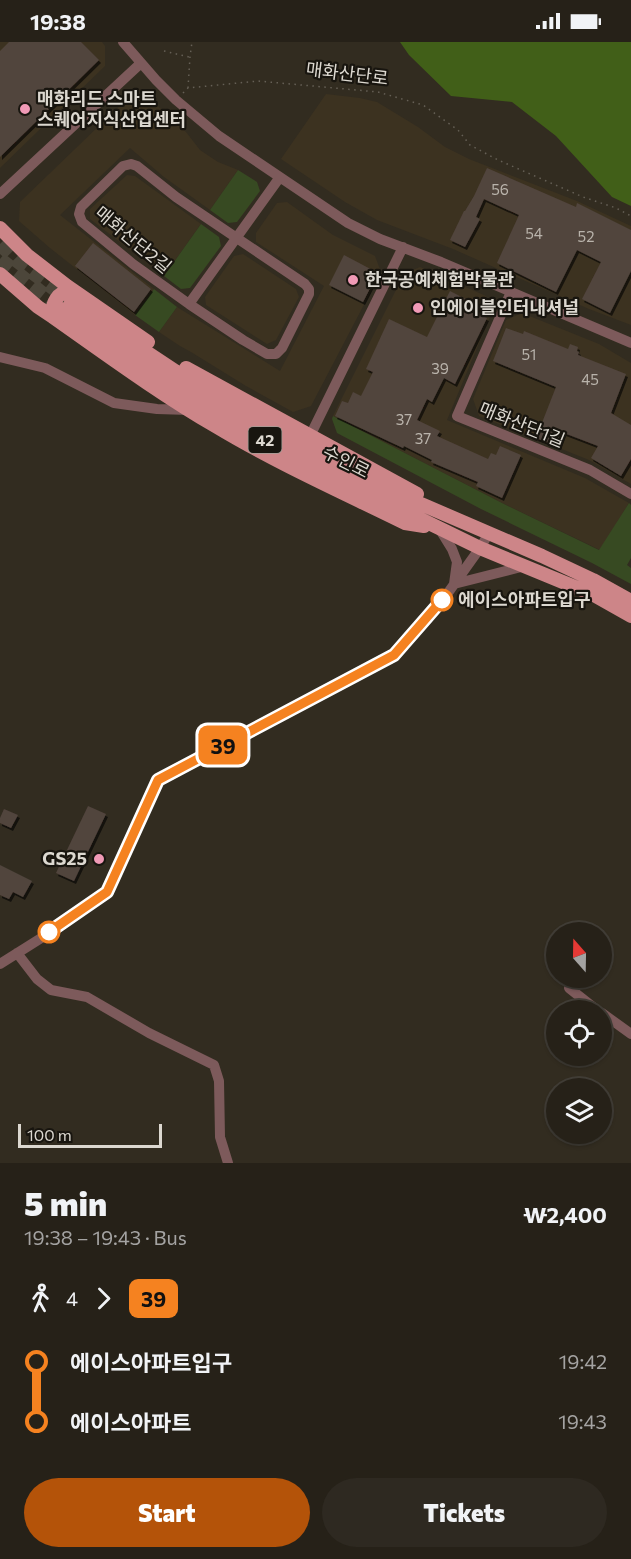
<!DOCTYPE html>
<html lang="en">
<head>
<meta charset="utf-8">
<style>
	body { margin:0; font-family:Commissioner,"Noto Sans KR",sans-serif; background:#2e2921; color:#f1f3f6; height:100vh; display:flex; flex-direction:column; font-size:22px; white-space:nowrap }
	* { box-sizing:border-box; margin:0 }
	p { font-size:20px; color:#a4a3a2 }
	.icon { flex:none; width:33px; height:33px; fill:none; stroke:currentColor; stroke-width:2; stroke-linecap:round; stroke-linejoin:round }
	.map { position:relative; height:1121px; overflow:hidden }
	.side { display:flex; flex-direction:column; background:#262118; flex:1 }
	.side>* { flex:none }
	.badge { padding:0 12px; border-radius:9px; font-size:21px; line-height:39px }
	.needle { width:39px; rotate:340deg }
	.fabs { position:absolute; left:546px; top:880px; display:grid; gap:12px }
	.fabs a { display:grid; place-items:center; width:66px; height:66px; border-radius:50%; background:#262118; box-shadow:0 2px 4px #0004,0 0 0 2px #423e37; font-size:30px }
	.scale { position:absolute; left:18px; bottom:15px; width:144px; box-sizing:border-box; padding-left:6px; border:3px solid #dcd8d0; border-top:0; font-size:16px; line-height:21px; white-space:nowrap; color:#dcd8d0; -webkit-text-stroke:4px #18150f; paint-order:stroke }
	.map>.badge { position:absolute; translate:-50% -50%; box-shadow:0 0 0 3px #fff }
	.legs { display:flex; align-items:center; gap:9px; height:66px; padding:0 24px; font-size:20px }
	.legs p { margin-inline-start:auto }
	.headline { display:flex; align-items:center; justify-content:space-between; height:102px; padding:0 24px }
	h1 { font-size:33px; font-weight:800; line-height:45px }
	.button { display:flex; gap:12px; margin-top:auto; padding:12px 24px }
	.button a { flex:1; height:69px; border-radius:36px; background:#b45309; color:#fff; font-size:24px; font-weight:800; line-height:69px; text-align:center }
	.button a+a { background:#2e2921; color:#f1f3f6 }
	ul { padding:0 24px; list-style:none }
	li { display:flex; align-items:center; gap:21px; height:60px; font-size:22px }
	li i { display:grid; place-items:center; width:9px; height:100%; margin:0 8px; background:currentColor }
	li i::after { content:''; width:15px; height:15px; margin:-8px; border:4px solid; border-radius:50%; background:#262118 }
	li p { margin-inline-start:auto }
	li:first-child i { background:linear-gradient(#0000 50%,currentColor 0) }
	li:last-child i { background:linear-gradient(currentColor 50%,#0000 0) }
	.status { display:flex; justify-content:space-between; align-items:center; height:42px; padding:0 30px; background:#262118; direction:ltr }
	.status svg { height:16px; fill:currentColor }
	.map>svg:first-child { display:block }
	.built { fill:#3c3220 }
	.green { fill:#374a22 }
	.forest { fill:#415f18 }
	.building { fill:#51443d; filter:url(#shadow) }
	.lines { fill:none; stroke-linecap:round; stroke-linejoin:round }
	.major-tunnel { stroke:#4c463a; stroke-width:14; stroke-dasharray:14 7; stroke-linecap:butt }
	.path { stroke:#666056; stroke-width:1.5; stroke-dasharray:1.5 4.5; stroke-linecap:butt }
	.minor { stroke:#7d5a5b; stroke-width:10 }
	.major { stroke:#cd8588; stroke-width:14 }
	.line-1-casing { stroke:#fff; stroke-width:14 }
	.line-1 { stroke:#f58220; stroke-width:9 }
	.poi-dot { fill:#f09ab6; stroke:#18150f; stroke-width:2 }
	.stop-1-dot { fill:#fff; stroke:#f58220; stroke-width:3 }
	.labels { text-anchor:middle; stroke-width:4.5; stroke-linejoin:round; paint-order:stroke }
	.number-label { font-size:15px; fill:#b9b3ab }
	.shield { fill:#18150f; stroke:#a19e96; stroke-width:1.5 }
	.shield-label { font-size:16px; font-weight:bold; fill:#dcd8d0 }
	.street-label { font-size:18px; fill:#dcd8d0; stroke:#18150f }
	.poi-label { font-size:18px; font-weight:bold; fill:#dcd8d0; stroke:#18150f; text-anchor:start }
	.stop-label { font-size:18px; font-weight:bold; fill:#dcd8d0; stroke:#18150f; text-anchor:start }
</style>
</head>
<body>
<div class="status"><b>19:38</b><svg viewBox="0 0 49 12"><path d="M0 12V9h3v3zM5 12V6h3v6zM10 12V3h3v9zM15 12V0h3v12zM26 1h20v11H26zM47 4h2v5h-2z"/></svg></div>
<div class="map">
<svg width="631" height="1121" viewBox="0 0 631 1121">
	<defs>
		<filter id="shadow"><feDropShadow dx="2" dy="3" stdDeviation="0" flood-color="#0009"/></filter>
	</defs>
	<rect width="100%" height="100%" fill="#322c20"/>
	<path class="built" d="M0 0H102L105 4V24L0 126Z
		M326 52 360 56 377 60 418 85 445 105 469 117 577 159 631 184V283L589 267 453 207 377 178 345 160 281 117Z
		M130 54H147L186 90 200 108 218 120 238 128 210 168 164 135 130 106 60 173 154 247 135 273 50 206 19 179 20 160Z
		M127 133 135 134 201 182 164 234 90 177V167Z
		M287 160 333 193 375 214 381 230 311 364 293 370 246 344 191 310 180 304 159 290 177 265 280 329 324 244 256 200V191L277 161Z
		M243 212 296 247 299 255 276 298 267 302 206 263 205 255 234 214Z
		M420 225 486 254 492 270 447 378 585 436 629 461 600 508 502 461 333 374 404 232Z
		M522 271 599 302 631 321V442L589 418 479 374 473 357 506 278Z"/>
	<path class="green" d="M238 128 257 140 260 149 237 180 228 181 210 168Z
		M201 182 219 195 221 204 190 246 181 247 164 234Z
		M154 247 177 265 159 290 135 273Z
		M333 374 502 461 599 508 629 461 631 463V516L627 523 631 526V542L592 521 481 467 337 391 332 377Z"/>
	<path class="forest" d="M400 0H631V164L612 155 556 94 512 60 451 54 409 13Z"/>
	<path class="building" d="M9 0H81L99 18 0 115V9Z
		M487 126 576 165 577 161 631 188V229L610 271 582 257 601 220 577 208 556 250 497 221 519 173 484 157 476 175 480 177 465 205 450 198 464 169H465L474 154Z
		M93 201 151 247 134 270 75 224Z
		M344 213 378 231 363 260 329 243Z
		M450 249 479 264 476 271 487 276 455 342 444 336 432 360 427 357 417 378 440 389 437 394 488 417 491 411 496 413 500 404 521 413 502 456 476 444 478 440 431 420 432 418 404 404 403 406 335 374 342 359 348 361 353 350 361 354 373 330 366 327 389 277 427 295Z
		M506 286 523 292 524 289 568 307 570 302 578 305 577 309 579 310 578 313 626 332 611 371 631 383V417L621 434 591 416 598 404 564 391 559 405 536 396 556 345 493 319Z
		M88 764 106 772 74 839 56 831Z
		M4 767 18 773 11 786 0 781V776Z
		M0 823 32 839 23 855 13 850 9 857 0 853Z"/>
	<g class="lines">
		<path class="major-tunnel" d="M0 202 17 219 69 258
			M0 217 62 267"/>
		<path class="path" d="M164 9 189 15
			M188 46 190 15 192 0
			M183 51 188 46 258 39 378 50 423 63 458 88 470 103 498 118 583 155 616 166 631 174"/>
		<path class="minor" d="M123 0 156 38 176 58 219 94 348 181 380 197 441 220 631 301
			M131 122 137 124 176 155 305 242 309 247V252L282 306 276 312H267L243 298 189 262 133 222 82 180 79 172 81 165 123 124Z
			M0 152 141 21
			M511 250 457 374 590 428 631 452
			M189 262 280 135
			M0 315 45 326 114 361 157 367 189 368
			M310 394 403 205
			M439 486 452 507 457 520 454 542
			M454 542 525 524
			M17 911 37 937 51 948 87 955 149 991 214 1023 219 1039 220 1095 228 1121
			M0 922 46 893 107 850 158 738 394 613 445 555 480 506 489 491
			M569 946 598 969
			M602 971 631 992"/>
		<path class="major" d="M0 186 27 213 67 244 148 300
			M0 232 38 265 53 275C107 313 160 352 217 385 277 421 342 450 405 481L424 484
			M71 260 225 362 346 428 393 450 542 514 593 538 631 559
			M62 267 223 376 322 429 480 506 592 552 631 574
			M53 275C51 261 57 250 72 248
			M186 326 417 452"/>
	</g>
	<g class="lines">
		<defs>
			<path id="line-1" d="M49 890 107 850 158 738 394 613 442 558"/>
		</defs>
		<use href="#line-1" class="line-1-casing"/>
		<use href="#line-1" class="line-1"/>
	</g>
	<g class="poi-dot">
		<circle cx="25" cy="67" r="6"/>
		<circle cx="353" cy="238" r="6"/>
		<circle cx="418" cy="266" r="6"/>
		<circle cx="99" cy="817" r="6"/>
	</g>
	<g class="stop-1-dot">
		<circle cx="442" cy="558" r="10"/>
		<circle cx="49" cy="890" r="10"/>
	</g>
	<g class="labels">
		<g class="number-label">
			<text x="500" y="153">56</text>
			<text x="534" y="197">54</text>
			<text x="586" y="200">52</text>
			<text x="529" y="318">51</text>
			<text x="440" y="332">39</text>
			<text x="590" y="343">45</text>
			<text x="404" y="383">37</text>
			<text x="423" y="402">37</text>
		</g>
		<rect class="shield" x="248.5" y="385" width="33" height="26" rx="4.5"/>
		<g class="shield-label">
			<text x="265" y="404">42</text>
		</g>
		<g class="street-label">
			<text transform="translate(347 32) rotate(7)" y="6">매화산단로</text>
			<text transform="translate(133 198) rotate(40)" y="6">매화산단2길</text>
			<text transform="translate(522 383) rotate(22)" y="6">매화산단1길</text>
			<text transform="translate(346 420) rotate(27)" y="6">수인로</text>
		</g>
		<g class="poi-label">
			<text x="37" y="63">매화리드 스마트<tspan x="37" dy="21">스퀘어지식산업센터</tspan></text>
			<text x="365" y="244">한국공예체험박물관</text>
			<text x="430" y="272">인에이블인터내셔널</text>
			<text x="87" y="823" text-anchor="end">GS25</text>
		</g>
		<g class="stop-label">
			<text x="458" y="564">에이스아파트입구</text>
		</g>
	</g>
</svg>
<div class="fabs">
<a><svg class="needle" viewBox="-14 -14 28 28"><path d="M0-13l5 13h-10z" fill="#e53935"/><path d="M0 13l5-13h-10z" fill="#a4a3a2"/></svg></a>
<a><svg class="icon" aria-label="locate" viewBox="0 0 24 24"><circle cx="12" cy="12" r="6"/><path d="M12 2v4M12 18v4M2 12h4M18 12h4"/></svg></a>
<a><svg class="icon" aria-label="layers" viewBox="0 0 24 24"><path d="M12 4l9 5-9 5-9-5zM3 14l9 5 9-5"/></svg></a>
</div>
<div class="scale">100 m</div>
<b class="badge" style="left:223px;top:703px;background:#f58220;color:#111">39</b>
</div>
<section class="side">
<div class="headline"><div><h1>5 min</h1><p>19:38 – 19:43 · Bus</p></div><b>₩2,400</b></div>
<div class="legs"><svg class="icon" aria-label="walk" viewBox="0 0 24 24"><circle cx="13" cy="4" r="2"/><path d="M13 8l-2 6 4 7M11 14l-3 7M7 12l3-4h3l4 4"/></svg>4<svg class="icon" aria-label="forward" viewBox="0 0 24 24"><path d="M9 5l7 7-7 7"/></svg><b class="badge" style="background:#f58220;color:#111">39</b></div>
<ul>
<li><i style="color:#f58220"></i><b>에이스아파트입구</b><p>19:42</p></li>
<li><i style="color:#f58220"></i><b>에이스아파트</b><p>19:43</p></li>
</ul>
<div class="button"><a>Start</a><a>Tickets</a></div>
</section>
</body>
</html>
